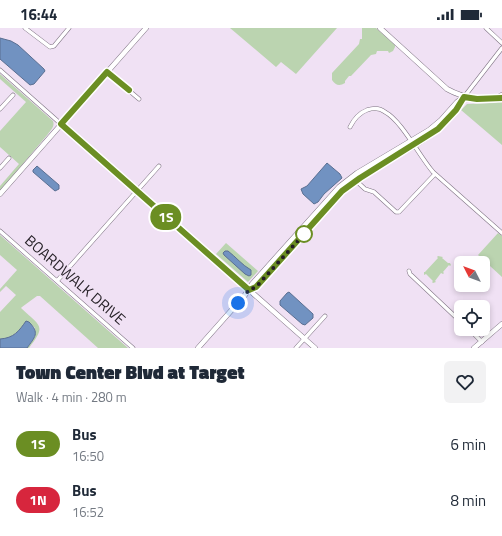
<!DOCTYPE html>
<html lang="en">
<head>
<meta charset="utf-8">
<style>
	body { margin:0; font-family:"Titillium Web",sans-serif; background:#f2f2f3; color:#1f2937; height:100vh; display:flex; flex-direction:column; font-size:15px; white-space:nowrap }
	* { box-sizing:border-box; margin:0 }
	p { font-size:13px; color:#747a83 }
	.icon { flex:none; width:22px; height:22px; fill:none; stroke:currentColor; stroke-width:2; stroke-linecap:round; stroke-linejoin:round }
	.map { position:relative; height:320px; overflow:hidden }
	.side { display:flex; flex-direction:column; background:#fff; flex:1 }
	.side>* { flex:none }
	.badge { padding:0 8px; border-radius:13px; font-size:14px; line-height:26px }
	.needle { width:26px; rotate:312deg }
	.controls { position:absolute; left:454px; top:228px; display:grid; gap:8px }
	.controls a { display:grid; place-items:center; width:36px; height:36px; border-radius:6px; background:#fff; box-shadow:0 2px 6px #0003; font-size:20px }
	.you { position:absolute; width:20px; height:20px; margin:-10px; border:3px solid #fff; border-radius:50%; background:#1a73e8; box-shadow:0 0 0 6px #1a73e833 }
	.map>.badge { position:absolute; translate:-50% -50%; box-shadow:0 0 0 2px #fff }
	.round { display:grid; place-items:center; flex:none; width:42px; height:42px; border-radius:6px; background:#f2f2f3 }
	.headline { display:flex; align-items:center; justify-content:space-between; height:68px; padding:0 16px }
	h1 { font-size:19px; font-weight:800; line-height:30px }
	ul { padding:0; list-style:none }
	li { display:flex; align-items:center; gap:12px; height:56px; padding:0 16px }
	li div { flex:1 }
	li b { display:block; font-size:15px }
	li em { font-style:normal }
	li .badge { min-width:44px; font-weight:700; text-align:center }
	.status { display:flex; justify-content:space-between; align-items:center; height:28px; padding:0 20px; background:#fff; direction:ltr }
	.status svg { height:11px; fill:currentColor }
	.map>svg:first-child { display:block }
	.green { fill:#bbd4b0 }
	.water { fill:#7192c1; stroke:#5a6f92 }
	.lines { fill:none; stroke-linecap:round; stroke-linejoin:round }
	.minor-casing { stroke:#7f7383; stroke-width:4.5 }
	.major-casing { stroke:#7f7383; stroke-width:5.5 }
	.minor { stroke:#fff; stroke-width:3.5 }
	.major { stroke:#fff; stroke-width:4.5 }
	.line-casing { stroke:#fff; stroke-width:9 }
	.line { stroke:#6b8e23; stroke-width:6 }
	.walk { stroke:#231e24; stroke-width:4; stroke-dasharray:0 7.2 }
	.stop-dot { fill:#fff; stroke:#6b8e23; stroke-width:2 }
	.labels { text-anchor:middle; stroke-width:3.5; stroke-linejoin:round; paint-order:stroke }
	.street-label { font-size:15px; fill:#231e24; stroke:#f0e1f4 }
</style>
</head>
<body>
<div class="status"><b>16:44</b><svg viewBox="0 0 49 12"><path d="M0 12V9h3v3zM5 12V6h3v6zM10 12V3h3v9zM15 12V0h3v12zM26 1h20v11H26zM47 4h2v5h-2z"/></svg></div>
<div class="map">
<svg width="502" height="320" viewBox="0 0 502 320">
	<rect width="100%" height="100%" fill="#f0e1f4"/>
	<path class="green" d="M230 0H337L296 46 281 34 276 39Z
		M362 0H376L395 17V19L393 23 389 25 388 23H377L376 26 371 27 351 48H349L345 53V55C340 58 336 58 332 52V45L359 16 360 11H362Z
		M0 46 53 93C55 98 51 102 48 106L0 163V158L19 136 0 119V103L26 74 0 51Z
		M502 73V117L461 82 467 76 494 75Z
		M498 205 502 208V249L478 227Z
		M0 207 128 320H98L40 268H37L22 279 21 280C40 298 47 297 29 320H27L35 308V300L28 293C17 302 16 310 0 311V284L16 267 6 258 0 264V261L17 242 0 227Z
		M226 215 258 243 248 254 216 226Z
		M438 228 443 229 442 230 448 235H450L451 237 450 238 449 237 443 244 444 245 443 246 441 245 435 253 436 254 433 255 432 254 433 253 426 246 424 247V244H425L438 230 437 229Z"/>
	<path class="water" d="M0 10 11 13 18 17 44 41 45 43 34 56 30 57 0 31Z
		M327 135 340 146 342 150 324 166 318 174 314 176 303 166 301 161 307 158Z
		M37 138 59 157V161L55 163 33 144V142Z
		M225 223H228C236 229 242 237 251 242V247L249 248 245 246 224 227 223 225Z
		M289 264 313 286V290L305 297 302 296 280 277V273L287 265Z
		M26 293 29 294C40 305 35 309 27 320H0V311C14 310 19 303 26 293Z"/>
	<g class="lines">
		<defs>
			<path id="minor" d="M25 0 50 19 54 18 69 0
				M486 0 502 15
				M0 42 61 96
				M107 44 139 71
				M464 69 502 20
				M0 81 13 67
				M350 99C354 91 359 85 367 82 373 80 380 80 385 84 402 93 419 128 433 144L502 205
				M0 140 9 130
				M352 149 365 161 374 164 396 184H399L435 146
				M0 203 133 320
				M409 243 410 246 461 294
				M57 253 159 138
				M469 301 482 314
				M296 320 325 288"/>
			<path id="major" d="M380 0 447 61C465 71 482 72 502 70
				M495 71 502 67
				M61 96 315 320
				M0 166 146 0
				M249 262 256 259C275 238 294 217 313 196 323 184 333 170 346 160 382 130 440 115 463 71
				M198 320 245 267 252 256 339 159 357 145 429 102 441 92 457 74 464 69
				M474 320 502 296"/>
		</defs>
		<use href="#minor" class="minor-casing"/>
		<use href="#major" class="major-casing"/>
		<use href="#minor" class="minor"/>
		<use href="#major" class="major"/>
	</g>
	<g class="lines">
		<defs>
			<path id="line" d="M129 62 107 44 61 96 249 262 256 259 342 163 360 150 438 101 456 82 464 69 477 71 502 70"/>
		</defs>
		<use href="#line" class="line-casing"/>
		<use href="#line" class="line"/>
		<path class="walk" d="M238 275 249 262 256 259 305 205 304 206"/>
	</g>
	<circle class="stop-dot" cx="304" cy="206" r="8"/>
	<g class="labels">
		<g class="street-label">
			<text transform="translate(75 252) rotate(41)" y="5">BOARDWALK DRIVE</text>
		</g>
	</g>
</svg>
<div class="controls">
<a><svg class="needle" viewBox="-14 -14 28 28"><path d="M0-13l5 13h-10z" fill="#e53935"/><path d="M0 13l5-13h-10z" fill="#747a83"/></svg></a>
<a><svg class="icon" aria-label="locate" viewBox="0 0 24 24"><circle cx="12" cy="12" r="6"/><path d="M12 2v4M12 18v4M2 12h4M18 12h4"/></svg></a>
</div>
<div class="you" style="left:238px;top:275px"></div>
<b class="badge" style="left:166px;top:189px;background:#6b8e23;color:#fff">1S</b>
</div>
<section class="side">
<div class="headline"><div><h1>Town Center Blvd at Target</h1><p>Walk · 4 min · 280 m</p></div><a class="round"><svg class="icon" aria-label="heart" viewBox="0 0 24 24"><path d="M12 20l-8-8c-3-5 5-10 8-4 3-6 11-1 8 4z"/></svg></a></div>
<ul>
<li><span class="badge" style="background:#6b8e23;color:#fff">1S</span><div><b>Bus</b><p>16:50</p></div><em>6 min</em></li>
<li><span class="badge" style="background:#d7263d;color:#fff">1N</span><div><b>Bus</b><p>16:52</p></div><em>8 min</em></li>
</ul>
</section>
</body>
</html>
